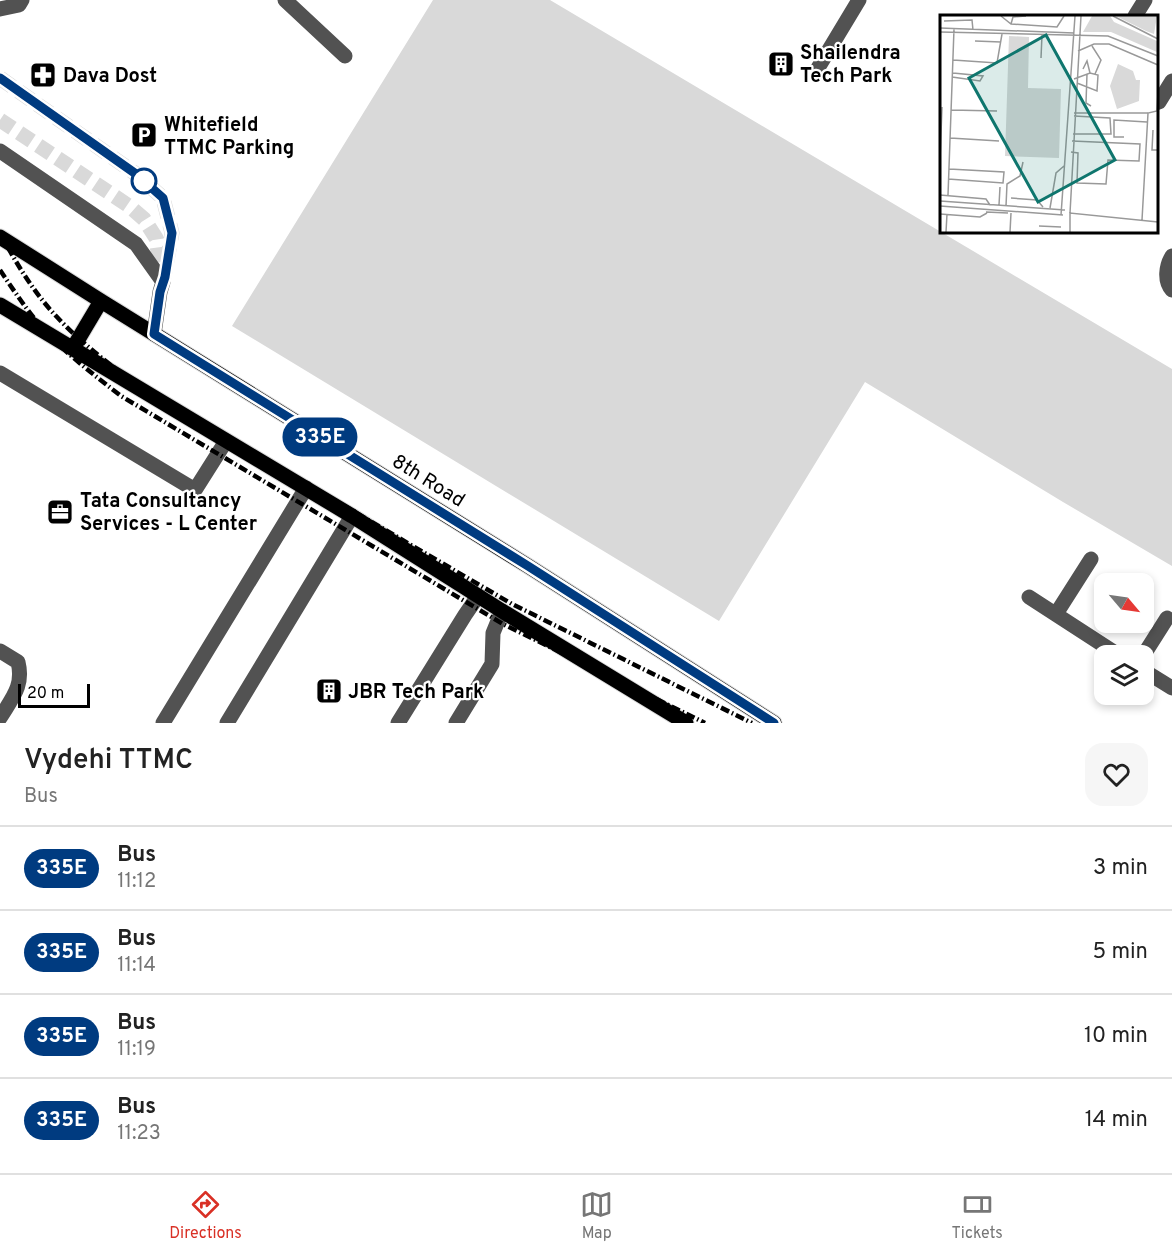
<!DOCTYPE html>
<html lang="en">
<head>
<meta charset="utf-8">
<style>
	body { margin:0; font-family:Overpass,sans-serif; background:#f6f6f6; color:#222; height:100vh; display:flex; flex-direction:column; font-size:22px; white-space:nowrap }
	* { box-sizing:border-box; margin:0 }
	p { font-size:20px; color:#767676 }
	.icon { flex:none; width:33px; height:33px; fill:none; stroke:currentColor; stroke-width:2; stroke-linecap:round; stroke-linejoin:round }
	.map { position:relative; height:723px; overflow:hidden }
	.panel { display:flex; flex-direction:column; background:#fff; flex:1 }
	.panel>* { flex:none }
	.badge { padding:0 12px; border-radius:20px; font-size:21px; line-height:39px }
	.needle { width:39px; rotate:119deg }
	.fabs { position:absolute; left:1094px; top:573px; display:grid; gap:12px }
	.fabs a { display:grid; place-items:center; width:60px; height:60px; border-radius:12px; background:#fff; box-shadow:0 3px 9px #0003; font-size:30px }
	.scale { position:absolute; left:18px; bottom:15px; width:72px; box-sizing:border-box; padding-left:6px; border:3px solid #000; border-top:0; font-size:16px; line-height:21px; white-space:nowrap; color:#000; -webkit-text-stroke:4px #fff; paint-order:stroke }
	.map>.badge { position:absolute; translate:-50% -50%; box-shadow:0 0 0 3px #fff }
	.round { display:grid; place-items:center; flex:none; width:63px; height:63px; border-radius:18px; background:#f6f6f6 }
	.overview { display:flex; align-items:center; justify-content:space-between; height:102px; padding:0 24px }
	h1 { font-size:28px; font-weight:600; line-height:45px }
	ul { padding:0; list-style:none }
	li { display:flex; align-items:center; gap:18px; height:84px; padding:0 24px; border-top:2px solid #e0e0e0 }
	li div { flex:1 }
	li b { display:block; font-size:22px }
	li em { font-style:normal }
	li .badge { min-width:66px; font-weight:700; text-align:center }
	.tab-bar { display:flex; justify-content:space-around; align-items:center; height:84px; border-top:2px solid #e0e0e0; background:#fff; font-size:16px; color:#767676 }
	.tab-bar a { display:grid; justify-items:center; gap:3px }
	.tab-bar .on { color:#d93025 }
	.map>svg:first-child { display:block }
	.green { fill:#d9d9d9 }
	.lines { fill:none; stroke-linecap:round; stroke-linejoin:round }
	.minor-tunnel { stroke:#d9d9d9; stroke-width:15; stroke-dasharray:15 8; stroke-linecap:butt }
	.major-casing { stroke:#dbdbdb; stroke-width:17 }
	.minor { stroke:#525252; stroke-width:15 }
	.major { stroke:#000; stroke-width:15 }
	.rail { stroke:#000; stroke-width:4.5; stroke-dasharray:9 3 1.5 3; stroke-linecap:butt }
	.line-casing { stroke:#fff; stroke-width:14 }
	.line { stroke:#003b80; stroke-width:9 }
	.stop-dot { fill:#fff; stroke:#003b80; stroke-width:3 }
	.labels { text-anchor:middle; stroke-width:4.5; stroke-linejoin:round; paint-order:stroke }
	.poi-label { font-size:20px; font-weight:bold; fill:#000; stroke:#fff; text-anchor:start }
	.street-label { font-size:20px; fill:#000; stroke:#fff }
	.inset-road { fill:none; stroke:#999; stroke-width:1.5 }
	.view { fill:#0f766e; fill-opacity:0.15; stroke:#0f766e; stroke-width:3 }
	.inset-edge { fill:none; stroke:#000; stroke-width:3 }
</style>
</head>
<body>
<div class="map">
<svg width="1172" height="723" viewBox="0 0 1172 723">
	<rect width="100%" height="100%" fill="#fff"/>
	<path class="green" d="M433 0H550L1172 369V566L1063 502 865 382 719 621 232 326Z"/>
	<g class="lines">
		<path class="minor-tunnel" d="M0 78 136 174 163 198 172 233 163 282
			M0 120 129 206 144 219 156 238 161 273"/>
		<defs>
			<path id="major" d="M0 237 101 301 528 566 774 723
				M0 305 352 516 502 611 686 723
				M73 348 101 301"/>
		</defs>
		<use href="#major" class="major-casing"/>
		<path class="minor" d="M285 0 345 56
			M0 9 19 5 22 0
			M1135 16 1145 0
			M818 68 859 0
			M1156 103 1159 102 1172 81
			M0 151 136 244 163 282 160 292 154 334
			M1172 256C1166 266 1164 281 1172 290
			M0 373 195 490 226 441
			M1029 597 1120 656
			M1056 614 1091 559
			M0 651 18 662C24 686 12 698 0 718
			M1143 656 1167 618
			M1143 670 1172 688
			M163 723 306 488
			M227 723 352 516
			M398 723 465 615 478 596
			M456 723 492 664 493 633 502 611"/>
		<use href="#major" class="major"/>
		<path class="rail" d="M0 233C16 263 34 293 57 317 80 342 108 363 134 383L512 604 752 723
			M0 270C14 291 28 312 45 331 68 355 94 375 121 396L503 624 705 723"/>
	</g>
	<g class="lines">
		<defs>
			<path id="line" d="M0 78 136 174 163 198 172 233 165 277 160 292 154 334 528 566 774 723"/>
		</defs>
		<use href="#line" class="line-casing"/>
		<use href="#line" class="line"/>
	</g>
	<defs>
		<symbol id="building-square" viewBox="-11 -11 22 22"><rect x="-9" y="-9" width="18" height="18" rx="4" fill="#000" stroke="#fff"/><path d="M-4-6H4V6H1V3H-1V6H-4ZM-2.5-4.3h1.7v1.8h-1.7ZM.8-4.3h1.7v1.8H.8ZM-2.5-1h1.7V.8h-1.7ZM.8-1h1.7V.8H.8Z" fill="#fff"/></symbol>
		<symbol id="pharmacy-square" viewBox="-11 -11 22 22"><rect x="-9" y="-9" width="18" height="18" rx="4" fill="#000" stroke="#fff"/><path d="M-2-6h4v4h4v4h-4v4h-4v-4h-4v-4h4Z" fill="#fff"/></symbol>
		<symbol id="parking-square" viewBox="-11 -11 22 22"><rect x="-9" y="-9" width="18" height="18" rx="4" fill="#000" stroke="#fff"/><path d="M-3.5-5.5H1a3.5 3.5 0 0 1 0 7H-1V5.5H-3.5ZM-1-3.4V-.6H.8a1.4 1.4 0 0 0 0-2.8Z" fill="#fff"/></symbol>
		<symbol id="office-square" viewBox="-11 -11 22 22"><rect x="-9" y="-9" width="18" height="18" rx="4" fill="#000" stroke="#fff"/><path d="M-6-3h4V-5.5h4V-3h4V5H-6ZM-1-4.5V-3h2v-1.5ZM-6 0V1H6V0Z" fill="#fff"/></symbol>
	</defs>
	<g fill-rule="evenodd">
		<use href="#building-square" x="766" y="49" width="30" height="30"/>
		<use href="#pharmacy-square" x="28" y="60" width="30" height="30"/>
		<use href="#parking-square" x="129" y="120" width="30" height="30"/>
		<use href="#office-square" x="45" y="497" width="30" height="30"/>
		<use href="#building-square" x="314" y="676" width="30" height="30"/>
	</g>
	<circle class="stop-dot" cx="144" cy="181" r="12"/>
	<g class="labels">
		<g class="poi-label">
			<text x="800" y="59">Shailendra<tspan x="800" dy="23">Tech Park</tspan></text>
			<text x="63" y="82">Dava Dost</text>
			<text x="164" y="131">Whitefield<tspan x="164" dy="23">TTMC Parking</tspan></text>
			<text x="80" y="507">Tata Consultancy<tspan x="80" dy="23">Services - L Center</tspan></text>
			<text x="348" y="698">JBR Tech Park</text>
		</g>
		<g class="street-label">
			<text transform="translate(429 480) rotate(32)" y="7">8th Road</text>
		</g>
	</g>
	<g transform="translate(940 15)">
		<rect width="218" height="218" fill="#fff"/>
		<path d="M152 1H170L174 7 217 26V37L171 17H143ZM176 1H217L214 19 206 16ZM69 21 89 22 88 73 121 74 119 143 65 141ZM178 49 193 56 196 65H200L199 86 177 94 170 71Z" fill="#d9d9d9"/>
		<path class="inset-road" d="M61 1 71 9 117 12 124 1M173 1 218 24M4 6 32 5 33 15M71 9 73 2 86 1M0 13 134 18M0 17 168 21 218 41M35 26 61 27M152 31 161 45 155 59M138 36 154 29H169L218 50M101 43 102 20M13 45 57 48 62 19M143 54 147 46 150 58M147 59 146 88 151 91M12 62 40 66 43 61 13 58M134 64 150 58 158 60 157 76 137 68M11 95 57 96M134 98H208M213 115 212 135H218M133 119H171L170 103 134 101M184 122H174V105L207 107M10 123 59 126M131 137 138 138 137 168 166 169 168 145 199 146 200 129 132 126M0 145 2 92M8 164 63 168 64 157 9 154M0 180 46 184 50 190M8 180 14 14M71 183 97 185 103 192M0 186 125 195M59 190 60 172M0 191 123 200M66 191 67 169 80 161 83 147M110 193 116 158 124 151M46 197 68 198M130 198 141 1M0 199 40 202 47 198M121 200 135 1M202 205 208 98 217 96 218 77M99 211 121 212M6 217 7 199M70 217 71 198M130 217V198L218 207"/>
		<path class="view" d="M106 20 175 145 98 187 29 63Z"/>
		<rect width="218" height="218" class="inset-edge"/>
	</g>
</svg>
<div class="fabs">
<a><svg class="needle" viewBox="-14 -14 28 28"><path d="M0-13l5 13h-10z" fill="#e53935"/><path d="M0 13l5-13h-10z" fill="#767676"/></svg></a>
<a><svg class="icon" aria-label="layers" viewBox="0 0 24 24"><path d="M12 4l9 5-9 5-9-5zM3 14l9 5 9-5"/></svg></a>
</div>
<div class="scale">20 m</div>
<b class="badge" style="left:320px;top:437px;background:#003b80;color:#fff">335E</b>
</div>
<section class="panel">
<div class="overview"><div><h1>Vydehi TTMC</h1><p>Bus</p></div><a class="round"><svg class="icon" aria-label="heart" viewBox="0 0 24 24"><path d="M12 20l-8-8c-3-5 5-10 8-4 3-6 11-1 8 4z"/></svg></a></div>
<ul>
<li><span class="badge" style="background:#003b80;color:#fff">335E</span><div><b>Bus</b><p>11:12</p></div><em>3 min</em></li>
<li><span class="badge" style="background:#003b80;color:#fff">335E</span><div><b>Bus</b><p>11:14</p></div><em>5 min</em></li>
<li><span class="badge" style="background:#003b80;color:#fff">335E</span><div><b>Bus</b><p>11:19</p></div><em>10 min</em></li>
<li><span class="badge" style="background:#003b80;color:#fff">335E</span><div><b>Bus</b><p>11:23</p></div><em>14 min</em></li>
</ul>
</section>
<nav class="tab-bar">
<a class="on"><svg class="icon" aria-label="directions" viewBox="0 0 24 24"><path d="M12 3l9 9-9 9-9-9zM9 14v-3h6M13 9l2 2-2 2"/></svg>Directions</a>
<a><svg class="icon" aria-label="map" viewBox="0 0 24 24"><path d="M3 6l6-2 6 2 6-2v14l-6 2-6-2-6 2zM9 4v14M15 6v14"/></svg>Map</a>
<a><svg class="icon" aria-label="tickets" viewBox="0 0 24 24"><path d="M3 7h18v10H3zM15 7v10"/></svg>Tickets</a>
</nav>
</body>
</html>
